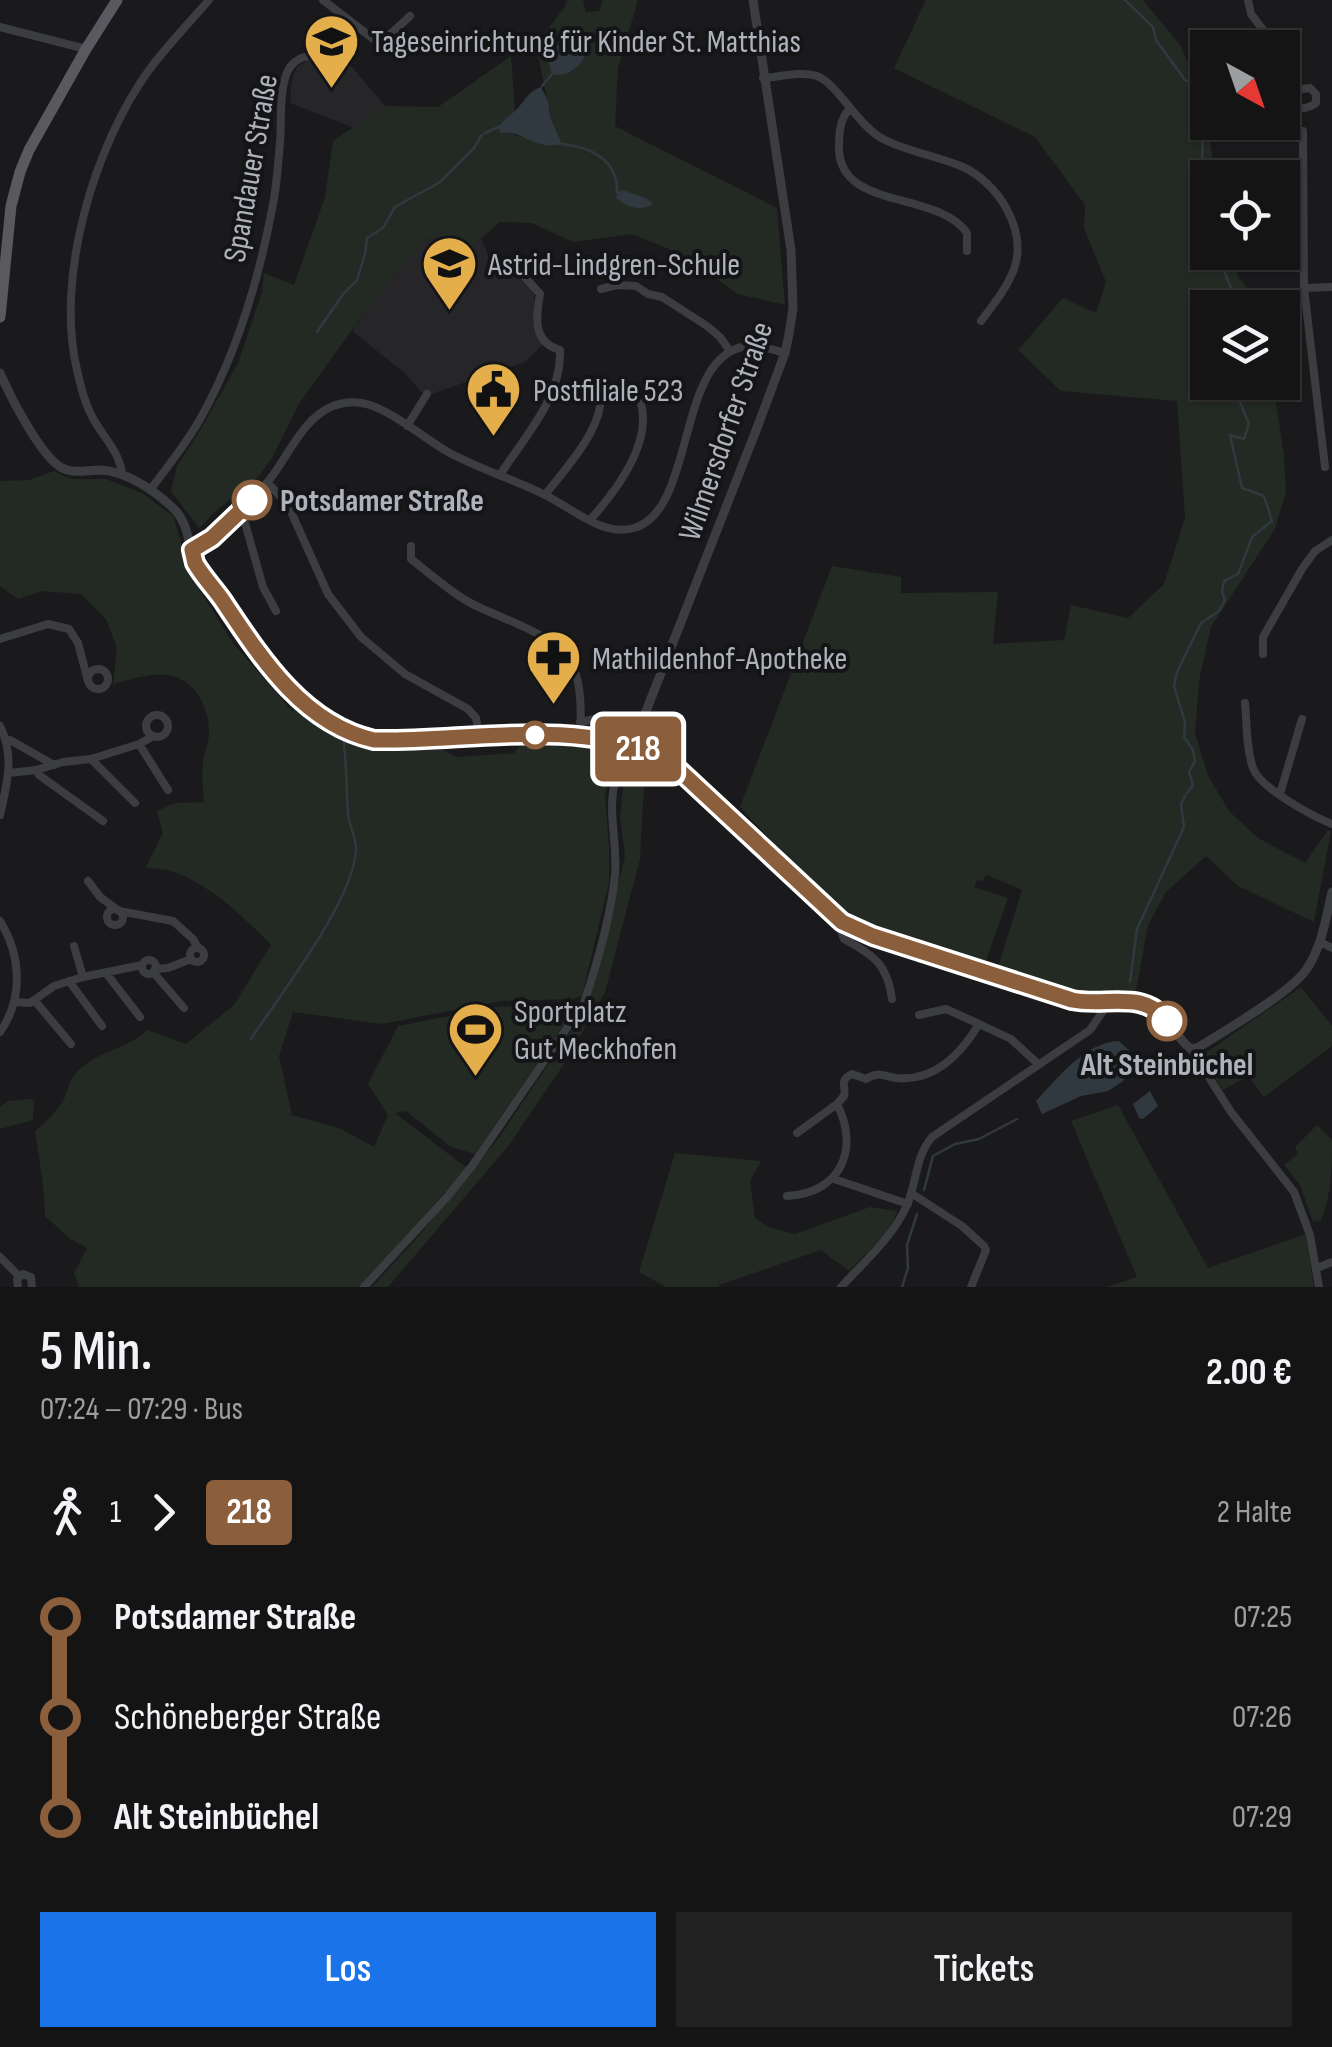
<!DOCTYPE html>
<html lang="de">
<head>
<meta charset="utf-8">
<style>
	body { margin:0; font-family:"Sofia Sans Condensed",sans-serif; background:#212122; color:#f1f3f6; height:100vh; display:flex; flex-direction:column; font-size:38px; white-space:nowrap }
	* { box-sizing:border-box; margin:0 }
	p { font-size:32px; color:#9d9ea0 }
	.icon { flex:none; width:55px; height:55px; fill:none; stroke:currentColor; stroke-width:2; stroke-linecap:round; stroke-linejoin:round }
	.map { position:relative; height:1287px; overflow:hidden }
	.panel { display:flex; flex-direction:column; background:#141415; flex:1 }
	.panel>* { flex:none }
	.badge { padding:0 20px; border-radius:8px; font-size:35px; line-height:65px }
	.needle { width:65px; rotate:140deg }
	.fabs { position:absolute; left:1190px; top:30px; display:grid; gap:20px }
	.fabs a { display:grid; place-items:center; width:110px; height:110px; border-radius:0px; background:#141415; box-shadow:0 2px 8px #0004,0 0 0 2px #333334; font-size:50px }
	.map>.badge { position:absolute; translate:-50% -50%; box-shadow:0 0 0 5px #fff }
	.legs { display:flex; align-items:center; gap:15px; height:110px; padding:0 40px; font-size:32px }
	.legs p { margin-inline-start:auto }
	.headline { display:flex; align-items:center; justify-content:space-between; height:170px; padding:0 40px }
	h1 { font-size:55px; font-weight:600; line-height:75px }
	.action { display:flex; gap:20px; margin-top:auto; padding:20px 40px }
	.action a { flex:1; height:115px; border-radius:0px; background:#1a73e8; color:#fff; font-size:40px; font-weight:600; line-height:115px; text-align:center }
	.action a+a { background:#212122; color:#f1f3f6 }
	ul { padding:0 40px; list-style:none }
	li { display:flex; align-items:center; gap:35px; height:100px; font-size:38px }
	li i { display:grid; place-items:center; width:15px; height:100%; margin:0 12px; background:currentColor }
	li i::after { content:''; width:25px; height:25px; margin:-12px; border:8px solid; border-radius:50%; background:#141415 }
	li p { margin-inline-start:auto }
	li:first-child i { background:linear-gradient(#0000 50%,currentColor 0) }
	li:last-child i { background:linear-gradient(currentColor 50%,#0000 0) }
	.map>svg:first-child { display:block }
	.built { fill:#262629 }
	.green { fill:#222a23; fill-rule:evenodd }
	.water { fill:#313940 }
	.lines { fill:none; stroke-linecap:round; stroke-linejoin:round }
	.stream { stroke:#313940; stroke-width:2.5 }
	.minor { stroke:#3c3d41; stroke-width:8 }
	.tertiary { stroke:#3c3d41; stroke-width:9 }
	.primary { stroke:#585a60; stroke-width:11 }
	.line-1-casing { stroke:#fff; stroke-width:22 }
	.line-1 { stroke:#8b5e3c; stroke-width:15 }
	.stop-1-dot { fill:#fff; stroke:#8b5e3c; stroke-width:5 }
	.labels { text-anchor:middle; stroke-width:8; stroke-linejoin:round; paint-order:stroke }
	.poi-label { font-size:32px; fill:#aeb2bb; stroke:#151517; text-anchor:start }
	.street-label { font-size:32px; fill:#aeb2bb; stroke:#151517 }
	.stop-label { font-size:32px; font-weight:bold; fill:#aeb2bb; stroke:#151517; text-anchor:start }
</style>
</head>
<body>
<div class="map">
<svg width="1332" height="1287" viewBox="0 0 1332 1287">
	<rect width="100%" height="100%" fill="#1a1a1c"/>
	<path class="built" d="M321 59 352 67 385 106 354 128 290 103 292 78 297 67 308 60Z
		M426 237 471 246 481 238 496 274 512 267 534 293 535 330 543 344 525 362 431 394 421 392 406 374 352 331 368 308Z"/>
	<path class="green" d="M567 0H583L586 12 599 11 603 0H638L618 68 615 126 777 208 785 305 738 294 681 254 632 234 573 242 532 223 500 222 472 246 426 237 368 308 300 402 272 458 259 476 216 511 199 528 171 491 177 466 202 427 238 363 262 292 264 273 294 285 325 197 333 141 385 106 438 107 511 56 515 111 511 131 517 136 562 144 550 115 536 44 565 7ZM575 31 593 37 584 56 571 73Z
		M926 0H1143L1180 45 1204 96 1215 177 1208 178V252L1231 253 1238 277 1258 299 1260 307 1208 308V382L1273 383 1284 455 1286 492 1275 529 1211 627 1199 681 1195 733 1208 776 1230 812 1258 838 1305 863 1328 830 1331 832 1314 922 1238 886 1206 856 1166 892 1148 925 1136 991C1084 1002 1046 986 997 970L1022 890 987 875 982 881 977 880 974 887 1008 898 984 966 855 922 841 914 820 894 740 807 832 566 901 577V593L998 592 993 644 1064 640 1071 605 1128 618 1164 584 1185 518 1177 401 1061 391 1018 350 1063 298 1096 313 1106 282 1084 228 1085 205 1035 137 894 68Z
		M54 471 71 479H106L142 493 173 516 186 558 199 589 233 643 293 712 294 703 323 724 378 748 443 750 457 757 514 753 524 742 579 745 613 759 605 797 609 845V883L582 996 573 999 501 1001 382 1024 293 1012 279 1056 292 1115 339 1128 374 1147 388 1115 368 1084 398 1026 495 1007 572 1005 575 1008 475 1154 451 1147 406 1111 395 1113 467 1168 360 1287H79L74 1273 87 1248 69 1238 45 1216 43 1185 35 1131C46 1123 56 1112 63 1101 68 1091 69 1080 77 1072 97 1051 127 1049 147 1030L186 1044 234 1005 271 945C244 917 215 889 177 873 168 869 156 869 146 867L163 833 157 811 175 803 204 802C203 790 201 776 203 763 204 752 209 743 209 732 209 718 206 708 198 695 178 663 143 676 113 684L117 648 106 619 81 594 42 591 18 599 0 586V481L29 480Z
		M636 756 659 772 644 785 640 859 605 992 566 1061 509 1145 388 1287H372L416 1239 498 1139 588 1005 625 856 620 816 624 777Z
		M1301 987 1332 1026V1046L1264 1097 1248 1076 1223 1090 1201 1056Z
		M31 1099 34 1101 33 1120 0 1129V1107L8 1101Z
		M1118 1105 1208 1268 1306 1234 1314 1287H1106L1137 1277 1071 1121Z
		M1317 1125 1332 1140C1332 1167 1332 1194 1321 1220L1313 1222 1300 1185 1284 1165 1298 1154 1295 1147Z
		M675 1153 761 1161 750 1182 755 1218 768 1227 795 1234 870 1207 897 1211C890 1234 866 1253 849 1271L821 1250 719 1285V1287H666L639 1272Z"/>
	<path class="water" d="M575 31 593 37C587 57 575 79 552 74L548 61 558 46Z
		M541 87 548 101 550 116 562 144C534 151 521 129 501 133L499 128C504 118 509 117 516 110 526 100 527 92 541 87Z
		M622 190 646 198 653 204C641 212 626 207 616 198L617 192Z
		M1119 1041 1131 1052 1133 1069 1122 1082 1108 1091 1081 1096 1042 1114 1036 1101C1058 1078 1085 1042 1119 1041Z
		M1150 1091 1158 1106 1143 1119 1139 1118 1133 1104Z"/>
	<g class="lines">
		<path class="stream" d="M1125 0 1153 27 1156 40 1185 80 1196 84 1203 117 1202 169 1208 187
			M542 86 553 73
			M485 133 501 126
			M562 144C591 147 618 160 617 192
			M1216 252 1235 297 1236 308
			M317 332 343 294 357 280 365 254 367 238 383 228 395 207 440 182 474 148 482 135
			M1187 793 1193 785 1189 772 1195 761 1193 750 1184 737 1185 722 1174 686 1177 672 1201 623 1219 611 1225 600 1222 592 1224 581 1238 574 1252 537 1272 521 1264 496 1242 488 1230 435 1244 439 1249 424 1232 382
			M1130 982 1137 929 1184 827 1181 804 1185 796
			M251 1039C281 993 352 903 356 851 357 839 349 826 348 814 346 788 347 762 343 737
			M924 1190 933 1156 955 1144 979 1139 1017 1119
			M902 1287 908 1268 907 1245 917 1214"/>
		<path class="minor" d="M323 0 380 44 410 16
			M1248 0 1251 14 1277 48
			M0 27 86 49
			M763 78C779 77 801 71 817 76 837 83 858 126 883 139 908 152 938 156 963 167 998 183 1028 230 1014 269 1007 288 993 305 981 321
			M1282 81 1286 107C1295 111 1310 108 1316 103V94L1310 88 1284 91
			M849 109C840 120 839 132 839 146 837 211 938 190 967 233V251
			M1303 131 1304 288 1332 287
			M1304 288 1325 467
			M601 289 617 285 636 286 648 294 662 297 707 326 720 337 730 351
			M407 426 427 394
			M122 474C120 453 104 438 94 420 85 405 81 387 77 370 55 277 94 146 149 70 167 46 189 23 209 0
			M500 475C524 437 562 398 560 350 532 342 536 317 540 294L514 265
			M268 483 288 505 328 594 361 637 405 674 468 709 476 718 480 738
			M150 490C167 468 185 445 199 421 237 354 259 280 273 204 277 184 278 163 280 143 282 122 278 85 290 67 305 47 327 59 346 65
			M545 495C569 464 610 423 600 380
			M242 512 263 587 276 611
			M590 520C617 490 654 442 640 400
			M411 546V559C429 573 447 589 467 601 500 620 553 630 572 666 583 685 580 714 581 735
			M192 550C223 535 250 506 270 479 289 455 303 418 333 406 346 401 358 401 370 405 396 414 424 438 448 452 479 469 513 479 545 495 572 508 602 537 634 528 697 510 675 353 748 346 761 345 774 350 785 353
			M0 639 48 624 69 629 78 643 88 681
			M1263 654V637L1302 569 1315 551 1332 540
			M88 679a10 10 0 1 1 20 0a10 10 0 1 1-20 0Z
			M1245 703C1247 724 1246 748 1253 768 1260 788 1312 816 1332 824
			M146 726a11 11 0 1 1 22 0a11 11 0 1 1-22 0Z
			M580 722 600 718 641 724
			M0 726C15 756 7 784 0 815
			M6 741 10 740 54 765
			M139 744 168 790
			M91 759 135 803
			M36 770 39 775 103 821
			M9 773 36 770 63 762 91 759 139 744 154 736
			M1280 794 1302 719
			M88 881 100 897 119 911 173 921 193 939 198 948
			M107 917a8 8 0 1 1 16 0a8 8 0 1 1-16 0Z
			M0 921C21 955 24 998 0 1032
			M842 922 841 931 844 939C874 956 887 963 892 999
			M1320 942 1332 948
			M74 946 83 977
			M190 955a7 7 0 1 1 14 0a7 7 0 1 1-14 0Z
			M142 967a7 7 0 1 1 14 0a7 7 0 1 1-14 0Z
			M155 969 168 968 191 959
			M153 972 184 1008
			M106 973 140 1017
			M69 981 102 1026
			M35 1001 71 1044
			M15 1002 30 1003 54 986 83 977 142 965
			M919 1015 946 1009 979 1024
			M1191 1049 1231 1112 1294 1192 1310 1235 1319 1287
			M797 1133 837 1104
			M834 1179 908 1204
			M911 1193 962 1226 984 1246 986 1250 971 1287
			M787 1196C841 1193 860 1149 837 1104L844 1096C847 1086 838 1081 852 1074L866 1079C877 1071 884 1076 896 1078 935 1082 961 1054 979 1024L1011 1039 1038 1064
			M0 1257 19 1276
			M1317 1268 1332 1262
			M18 1287 17 1279 23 1274 31 1277 32 1287
			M364 1287 447 1197 472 1166 584 1003C597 964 611 915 615 875 618 844 607 812 615 782 619 770 627 758 632 747
			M841 1287C864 1262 893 1237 907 1205 917 1182 915 1157 932 1137L1090 1030 1103 1011V1003"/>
		<path class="tertiary" d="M0 373C10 396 41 457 62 468 74 474 87 470 100 470 126 471 154 490 173 508 189 523 188 544 195 563 201 577 214 588 222 600 257 653 297 716 360 737 372 741 385 740 398 741 477 738 582 722 655 755 664 759 673 766 681 772L842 922 873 935 1072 1001C1096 1005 1142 994 1160 1011 1172 1023 1177 1039 1191 1049L1199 1047C1226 1030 1294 991 1308 967 1322 945 1326 918 1332 892
			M632 747 757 428 785 353 789 334 793 308 791 250 753 0"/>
		<path class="primary" d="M0 317 11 206 20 172 29 150 86 49 117 0"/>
	</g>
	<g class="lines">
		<defs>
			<path id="line-1" d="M252 500 212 538 192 550 195 563C203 577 214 588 223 601 261 658 303 724 374 740 463 742 573 718 655 755 664 759 673 766 681 772L842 922 873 936 1072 1000C1106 1007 1143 989 1167 1021"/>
		</defs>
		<use href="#line-1" class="line-1-casing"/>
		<use href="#line-1" class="line-1"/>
	</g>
	<defs>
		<symbol id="school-pin" viewBox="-11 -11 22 30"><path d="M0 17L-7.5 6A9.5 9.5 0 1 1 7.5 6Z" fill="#e4ae4b" stroke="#151517"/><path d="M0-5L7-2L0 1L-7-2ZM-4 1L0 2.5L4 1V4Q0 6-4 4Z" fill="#111"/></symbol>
		<symbol id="civic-pin" viewBox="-11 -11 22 30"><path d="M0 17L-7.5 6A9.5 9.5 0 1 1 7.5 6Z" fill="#e4ae4b" stroke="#151517"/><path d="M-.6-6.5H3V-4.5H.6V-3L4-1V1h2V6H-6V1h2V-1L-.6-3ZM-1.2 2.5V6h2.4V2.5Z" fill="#111"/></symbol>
		<symbol id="pharmacy-pin" viewBox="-11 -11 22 30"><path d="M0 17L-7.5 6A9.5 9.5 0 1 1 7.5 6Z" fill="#e4ae4b" stroke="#151517"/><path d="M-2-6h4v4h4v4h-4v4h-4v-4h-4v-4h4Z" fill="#111"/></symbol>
		<symbol id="stadium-pin" viewBox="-11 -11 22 30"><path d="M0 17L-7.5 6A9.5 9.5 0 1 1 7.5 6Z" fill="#e4ae4b" stroke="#151517"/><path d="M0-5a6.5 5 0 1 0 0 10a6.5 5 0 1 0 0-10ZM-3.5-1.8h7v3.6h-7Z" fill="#111"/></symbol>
	</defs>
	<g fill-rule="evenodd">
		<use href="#school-pin" x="300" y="10" width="63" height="86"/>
		<use href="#school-pin" x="418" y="232" width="63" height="86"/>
		<use href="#civic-pin" x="462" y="358" width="63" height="86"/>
		<use href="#pharmacy-pin" x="522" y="626" width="63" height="86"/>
		<use href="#stadium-pin" x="444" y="998" width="63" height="86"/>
	</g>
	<g class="stop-1-dot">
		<circle cx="252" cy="500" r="18"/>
		<circle cx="535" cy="735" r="12"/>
		<circle cx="1167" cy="1021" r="18"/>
	</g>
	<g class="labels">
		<g class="poi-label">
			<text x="371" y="52">Tageseinrichtung für Kinder St. Matthias</text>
			<text x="488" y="275">Astrid-Lindgren-Schule</text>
			<text x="533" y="401">Postfiliale 523</text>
			<text x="592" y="669">Mathildenhof-Apotheke</text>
			<text x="514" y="1022">Sportplatz<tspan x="514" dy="37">Gut Meckhofen</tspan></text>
		</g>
		<g class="street-label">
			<text transform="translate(250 168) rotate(-80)" y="11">Spandauer Straße</text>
			<text transform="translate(725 431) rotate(-71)" y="11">Wilmersdorfer Straße</text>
		</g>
		<g class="stop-label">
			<text x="280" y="511">Potsdamer Straße</text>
			<text x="1167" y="1075" text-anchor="middle">Alt Steinbüchel</text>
		</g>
	</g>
</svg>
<div class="fabs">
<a><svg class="needle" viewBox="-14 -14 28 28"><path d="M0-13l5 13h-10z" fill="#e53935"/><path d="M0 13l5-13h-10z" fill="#9d9ea0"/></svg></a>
<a><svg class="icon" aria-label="locate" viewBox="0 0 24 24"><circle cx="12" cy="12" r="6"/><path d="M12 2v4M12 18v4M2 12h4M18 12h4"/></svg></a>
<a><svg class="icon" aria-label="layers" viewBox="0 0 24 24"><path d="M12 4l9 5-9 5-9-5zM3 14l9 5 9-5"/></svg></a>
</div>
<b class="badge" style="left:638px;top:749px;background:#8b5e3c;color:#fff">218</b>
</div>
<section class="panel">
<div class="headline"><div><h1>5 Min.</h1><p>07:24 – 07:29 · Bus</p></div><b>2.00 €</b></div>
<div class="legs"><svg class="icon" aria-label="walk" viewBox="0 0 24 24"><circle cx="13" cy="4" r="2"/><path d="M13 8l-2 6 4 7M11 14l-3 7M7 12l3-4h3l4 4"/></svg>1<svg class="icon" aria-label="forward" viewBox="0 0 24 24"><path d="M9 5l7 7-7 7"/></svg><b class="badge" style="background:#8b5e3c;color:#fff">218</b><p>2 Halte</p></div>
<ul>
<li><i style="color:#8b5e3c"></i><b>Potsdamer Straße</b><p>07:25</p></li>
<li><i style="color:#8b5e3c"></i><span>Schöneberger Straße</span><p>07:26</p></li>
<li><i style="color:#8b5e3c"></i><b>Alt Steinbüchel</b><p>07:29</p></li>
</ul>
<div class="action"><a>Los</a><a>Tickets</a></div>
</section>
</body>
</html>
